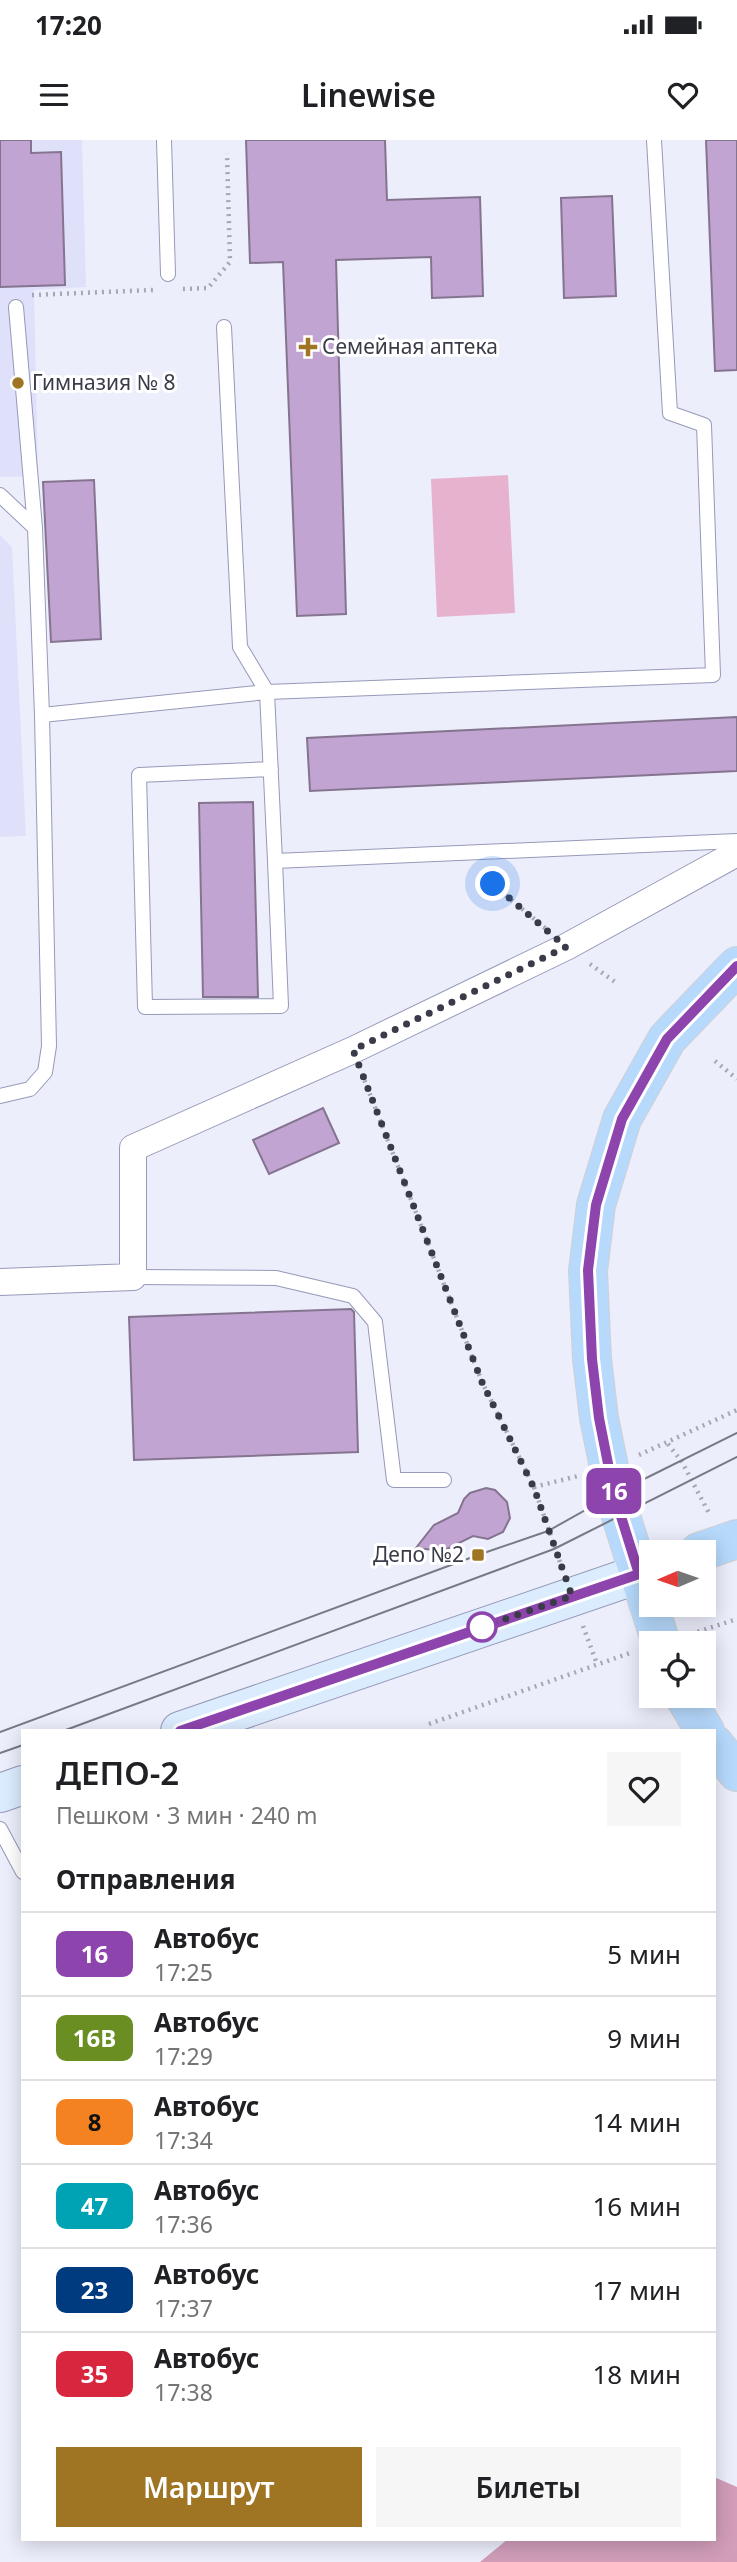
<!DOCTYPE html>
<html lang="ru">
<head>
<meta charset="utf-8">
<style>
	body { margin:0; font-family:"Noto Sans",sans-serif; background:#f6f6f6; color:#202124; height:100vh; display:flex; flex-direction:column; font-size:26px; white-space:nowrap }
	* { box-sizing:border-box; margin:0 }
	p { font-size:23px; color:#757577 }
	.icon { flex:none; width:38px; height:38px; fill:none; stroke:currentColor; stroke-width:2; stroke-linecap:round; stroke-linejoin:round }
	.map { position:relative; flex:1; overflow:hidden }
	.details { position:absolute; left:21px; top:1589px; width:695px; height:812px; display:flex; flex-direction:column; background:#fff; border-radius:0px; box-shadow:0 4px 18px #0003 }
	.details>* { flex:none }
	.badge { padding:0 14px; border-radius:10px; font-size:24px; line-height:46px }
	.needle { width:46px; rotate:268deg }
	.tools { position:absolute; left:639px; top:1400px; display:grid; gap:14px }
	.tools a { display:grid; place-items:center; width:77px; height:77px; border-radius:0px; background:#fff; box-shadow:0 4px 18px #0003; font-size:35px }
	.you { position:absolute; width:35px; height:35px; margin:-18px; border:5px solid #fff; border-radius:50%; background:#1a73e8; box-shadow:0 0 0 10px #1a73e833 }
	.map>.badge { position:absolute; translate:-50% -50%; box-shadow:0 0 0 4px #fff }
	h2 { padding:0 35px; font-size:26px; line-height:63px }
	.round { display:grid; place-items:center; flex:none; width:74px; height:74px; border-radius:0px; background:#f6f6f6 }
	.summary { display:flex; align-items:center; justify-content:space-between; height:119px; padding:0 35px }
	h1 { font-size:33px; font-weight:600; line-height:52px }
	.action { display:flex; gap:14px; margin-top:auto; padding:14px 35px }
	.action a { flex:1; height:80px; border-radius:0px; background:#9f7524; color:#fff; font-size:28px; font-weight:600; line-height:80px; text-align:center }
	.action a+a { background:#f6f6f6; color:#202124 }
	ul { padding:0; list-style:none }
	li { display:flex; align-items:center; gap:21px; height:84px; padding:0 35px; border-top:2px solid #e0e0e0 }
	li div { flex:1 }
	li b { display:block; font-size:26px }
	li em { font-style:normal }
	li .badge { min-width:77px; font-weight:700; text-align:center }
	.status { display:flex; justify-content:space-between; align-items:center; height:49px; padding:0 35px; background:#fff; direction:ltr }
	.status svg { height:19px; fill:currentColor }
	header { display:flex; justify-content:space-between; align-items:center; height:91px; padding:0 35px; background:#fff; font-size:32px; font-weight:600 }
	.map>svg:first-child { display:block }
	.built { fill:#dfe1fa }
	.green { fill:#e6b2ce }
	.forest { fill:#d19db9 }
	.building { fill:#c2a4d2; stroke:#85748f; stroke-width:2 }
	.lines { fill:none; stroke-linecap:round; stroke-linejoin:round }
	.service-casing { stroke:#9699b8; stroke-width:16 }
	.minor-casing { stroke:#9699b8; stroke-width:28 }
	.secondary-casing { stroke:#9699b8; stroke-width:40 }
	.primary-casing { stroke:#d0d0d3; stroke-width:40 }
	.path { stroke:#a6a7b4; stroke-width:4.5; stroke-dasharray:2 5; stroke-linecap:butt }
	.service { stroke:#fff; stroke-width:14 }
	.minor { stroke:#fff; stroke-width:26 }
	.secondary { stroke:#dbecfe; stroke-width:38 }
	.primary { stroke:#b6d9fc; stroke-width:38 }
	.tram { stroke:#787986; stroke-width:2 }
	.line-casing { stroke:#fff; stroke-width:16 }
	.line { stroke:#8e44ad; stroke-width:10 }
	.walk { stroke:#3a3b48; stroke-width:7; stroke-dasharray:0 12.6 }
	.poi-dot { fill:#9f7524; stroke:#fff; stroke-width:2.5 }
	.stop-dot { fill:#fff; stroke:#8e44ad; stroke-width:3.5 }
	.labels { text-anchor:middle; stroke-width:6; stroke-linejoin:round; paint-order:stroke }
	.poi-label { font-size:21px; fill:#3a3b48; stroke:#fff; text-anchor:start }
</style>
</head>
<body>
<div class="status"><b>17:20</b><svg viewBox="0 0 49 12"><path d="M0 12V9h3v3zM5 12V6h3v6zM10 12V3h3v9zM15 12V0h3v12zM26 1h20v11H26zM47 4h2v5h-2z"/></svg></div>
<header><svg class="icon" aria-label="menu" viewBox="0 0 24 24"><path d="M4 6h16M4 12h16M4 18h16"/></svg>Linewise<svg class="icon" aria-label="heart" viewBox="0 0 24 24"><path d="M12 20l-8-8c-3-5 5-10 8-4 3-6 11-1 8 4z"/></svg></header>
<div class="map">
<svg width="737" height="2422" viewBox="0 0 737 2422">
	<rect width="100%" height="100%" fill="#edeefc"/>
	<path class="built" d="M0 0H82L86 147 34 150 38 336 0 337Z
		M0 395 12 407 26 696 0 697Z"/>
	<path class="green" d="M508 335 515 473 437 477 431 339Z"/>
	<path class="forest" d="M714 2337 737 2347V2422H480L508 2399H714Z"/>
	<path class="building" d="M0 0H31V13L61 12 65 145 0 147Z
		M246 0H385L387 60 480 57 483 156 432 158 431 117 336 120 346 474 297 476 283 122 250 123Z
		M706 0H737V230L715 231Z
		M612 56 616 156 564 158 561 58Z
		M94 340 101 499 51 502 43 342Z
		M737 577V631L310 651 307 598Z
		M253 662 258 857H203L199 663Z
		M323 968 339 1003 269 1034 253 1000Z
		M351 1169 354 1172 358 1312 134 1320 129 1177Z
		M486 1348 495 1350 507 1362 510 1378 503 1392 488 1399 473 1396 443 1411 416 1408 434 1385 458 1373 464 1359 470 1353Z"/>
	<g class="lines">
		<defs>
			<path id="service" d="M164 0 168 134
				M224 187 240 507 267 552 275 721 737 701
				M0 355 35 388
				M42 575 267 552 713 535 704 285 670 273 654 0
				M271 629 139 635 145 867 281 866 275 721
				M0 956 30 949 45 932 49 906 42 575 35 388 16 167
				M133 1137 276 1138 353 1156 375 1182 394 1340H444
				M0 1689 23 1732"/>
			<path id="minor" d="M0 1142 133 1137V1008L353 910 566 807 737 713"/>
			<path id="secondary" d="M180 1591 639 1434
				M0 1653 23 1645"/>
			<path id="primary" d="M699 1412 737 1399
				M661 1503 614 1354 609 1327 599 1278 592 1219 588 1131 596 1065 622 979 667 899 737 826
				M684 1556 705 1591
				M714 1604 737 1632"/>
		</defs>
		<use href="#service" class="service-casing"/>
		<use href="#minor" class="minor-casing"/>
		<use href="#secondary" class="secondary-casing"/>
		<use href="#primary" class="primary-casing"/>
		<path class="path" d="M183 149 208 148 230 122 227 13
			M32 155 153 150
			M479 733 545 788
			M590 824 615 842
			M715 921 737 939
			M362 934 482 1242 534 1347 562 1428
			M668 1304 682 1322 710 1375
			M639 1315 737 1270
			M534 1347 578 1336
			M583 1486 597 1524
			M691 1494 737 1479
			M429 1584 630 1513"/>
		<use href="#service" class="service"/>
		<use href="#minor" class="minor"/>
		<use href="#secondary" class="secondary"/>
		<use href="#primary" class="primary"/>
		<path class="tram" d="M63 1591 554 1409 737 1317
			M0 1592 478 1415 548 1391 614 1354 737 1293
			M0 1613 23 1605"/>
	</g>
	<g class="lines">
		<defs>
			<path id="line" d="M180 1591 639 1434 614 1354 599 1278 592 1219 588 1130 596 1065 622 979 667 899 737 826"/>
		</defs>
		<use href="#line" class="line-casing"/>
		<use href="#line" class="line"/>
		<path class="walk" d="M482 1487 572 1456 534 1348 482 1242 353 910 566 807 493 744"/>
	</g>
	<g class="poi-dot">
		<path d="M304.5 196.5h7v7h7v7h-7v7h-7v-7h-7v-7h7z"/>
		<circle cx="18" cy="243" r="7"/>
		<rect x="471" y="1408" width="14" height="14" rx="3.5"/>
	</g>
	<circle class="stop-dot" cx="482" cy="1487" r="14"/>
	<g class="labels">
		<g class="poi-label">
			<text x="322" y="214">Семейная аптека</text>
			<text x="32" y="250">Гимназия № 8</text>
			<text x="464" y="1422" text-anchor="end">Депо №2</text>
		</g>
	</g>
</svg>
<div class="tools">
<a><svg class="needle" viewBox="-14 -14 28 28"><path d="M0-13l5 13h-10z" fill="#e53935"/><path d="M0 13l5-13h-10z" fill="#757577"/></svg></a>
<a><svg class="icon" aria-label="locate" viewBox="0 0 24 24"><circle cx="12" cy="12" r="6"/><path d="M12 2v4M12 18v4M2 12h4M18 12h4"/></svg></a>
</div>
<div class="you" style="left:493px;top:744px"></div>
<b class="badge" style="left:614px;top:1351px;background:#8e44ad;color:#fff">16</b>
<section class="details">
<div class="summary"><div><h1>ДЕПО-2</h1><p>Пешком · 3 мин · 240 m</p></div><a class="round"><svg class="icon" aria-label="heart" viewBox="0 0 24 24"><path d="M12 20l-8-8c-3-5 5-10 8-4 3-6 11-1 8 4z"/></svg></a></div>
<h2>Отправления</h2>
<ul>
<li><span class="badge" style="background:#8e44ad;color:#fff">16</span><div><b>Автобус</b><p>17:25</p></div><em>5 мин</em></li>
<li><span class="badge" style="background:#6b8e23;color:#fff">16В</span><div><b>Автобус</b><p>17:29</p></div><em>9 мин</em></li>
<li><span class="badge" style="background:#f58220;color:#111">8</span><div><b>Автобус</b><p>17:34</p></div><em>14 мин</em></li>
<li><span class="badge" style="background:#00a3b4;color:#fff">47</span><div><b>Автобус</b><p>17:36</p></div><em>16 мин</em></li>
<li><span class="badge" style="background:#003b80;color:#fff">23</span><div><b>Автобус</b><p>17:37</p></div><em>17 мин</em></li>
<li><span class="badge" style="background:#d7263d;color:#fff">35</span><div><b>Автобус</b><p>17:38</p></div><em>18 мин</em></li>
</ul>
<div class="action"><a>Маршрут</a><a>Билеты</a></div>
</section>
</div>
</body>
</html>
